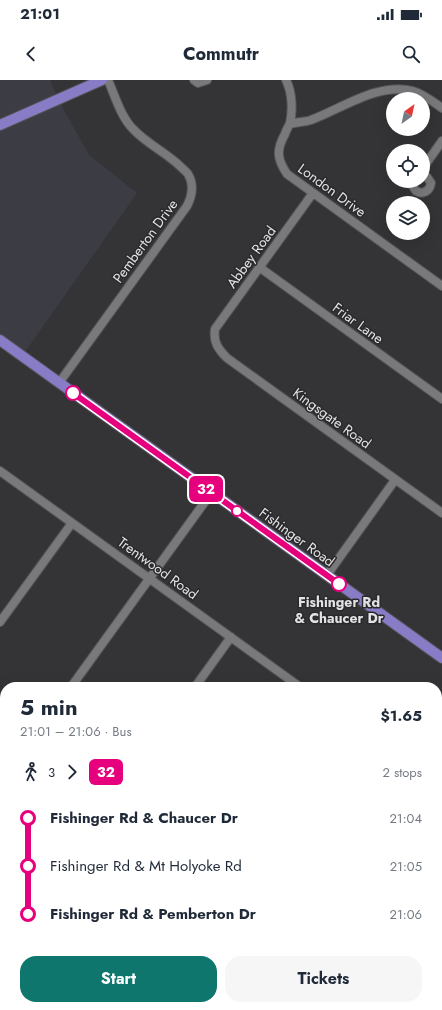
<!DOCTYPE html>
<html lang="en">
<head>
<meta charset="utf-8">
<style>
	body { margin:0; font-family:Jost,sans-serif; background:#f6f6f7; color:#1f2937; height:100vh; display:flex; flex-direction:column; font-size:15px; white-space:nowrap }
	* { box-sizing:border-box; margin:0 }
	p { font-size:13px; color:#747a83 }
	.icon { flex:none; width:22px; height:22px; fill:none; stroke:currentColor; stroke-width:2; stroke-linecap:round; stroke-linejoin:round }
	.map { position:relative; flex:1; overflow:hidden }
	.panel { position:absolute; left:0px; top:602px; width:442px; height:328px; display:flex; flex-direction:column; background:#fff; border-radius:16px 16px 0 0; box-shadow:0 4px 16px #0002 }
	.panel>* { flex:none }
	.badge { padding:0 8px; border-radius:6px; font-size:14px; line-height:26px }
	.needle { width:26px; rotate:33deg }
	.controls { position:absolute; left:386px; top:12px; display:grid; gap:8px }
	.controls a { display:grid; place-items:center; width:44px; height:44px; border-radius:50%; background:#fff; box-shadow:0 4px 16px #0002; font-size:20px }
	.map>.badge { position:absolute; translate:-50% -50%; box-shadow:0 0 0 2px #fff }
	.legs { display:flex; align-items:center; gap:6px; height:44px; padding:0 20px; font-size:13px }
	.legs p { margin-inline-start:auto }
	.summary { display:flex; align-items:center; justify-content:space-between; height:68px; padding:0 20px }
	h1 { font-size:22px; font-weight:700; line-height:30px }
	.action { display:flex; gap:8px; margin-top:auto; padding:8px 20px }
	.action a { flex:1; height:46px; border-radius:16px; background:#0f766e; color:#fff; font-size:16px; font-weight:700; line-height:46px; text-align:center }
	.action a+a { background:#f6f6f7; color:#1f2937 }
	ul { padding:0 20px; list-style:none }
	li { display:flex; align-items:center; gap:14px; height:48px; font-size:15px }
	li i { display:grid; place-items:center; width:6px; height:100%; margin:0 5px; background:currentColor }
	li i::after { content:''; width:10px; height:10px; margin:-5px; border:3px solid; border-radius:50%; background:#fff }
	li p { margin-inline-start:auto }
	li:first-child i { background:linear-gradient(#0000 50%,currentColor 0) }
	li:last-child i { background:linear-gradient(currentColor 50%,#0000 0) }
	.status { display:flex; justify-content:space-between; align-items:center; height:28px; padding:0 20px; background:#fff; direction:ltr }
	.status svg { height:11px; fill:currentColor }
	header { display:flex; justify-content:space-between; align-items:center; height:52px; padding:0 20px; background:#fff; font-size:18px; font-weight:700 }
	.map>svg:first-child { display:block }
	.built { fill:#3c3c45 }
	.lines { fill:none; stroke-linecap:round; stroke-linejoin:round }
	.minor-casing { stroke:#545356; stroke-width:10 }
	.major-casing { stroke:#545356; stroke-width:12 }
	.minor { stroke:#79797c; stroke-width:8 }
	.major { stroke:#887cc6; stroke-width:10 }
	.line-1-casing { stroke:#fff; stroke-width:9 }
	.line-1 { stroke:#e6007e; stroke-width:6 }
	.stop-1-dot { fill:#fff; stroke:#e6007e; stroke-width:2 }
	.labels { text-anchor:middle; stroke-width:3; stroke-linejoin:round; paint-order:stroke }
	.street-label { font-size:14px; fill:#e3e3e5; stroke:#2a2a2c }
	.stop-label { font-size:14px; font-weight:bold; fill:#e3e3e5; stroke:#2a2a2c }
</style>
</head>
<body>
<div class="status"><b>21:01</b><svg viewBox="0 0 49 12"><path d="M0 12V9h3v3zM5 12V6h3v6zM10 12V3h3v9zM15 12V0h3v12zM26 1h20v11H26zM47 4h2v5h-2z"/></svg></div>
<header><svg class="icon" aria-label="back" viewBox="0 0 24 24"><path d="M15 5l-7 7 7 7"/></svg>Commutr<svg class="icon" aria-label="search" viewBox="0 0 24 24"><circle cx="10" cy="10" r="6"/><path d="M15 15l6 6"/></svg></header>
<div class="map">
<svg width="442" height="930" viewBox="0 0 442 930">
	<rect width="100%" height="100%" fill="#343437"/>
	<path class="built" d="M0 0H50L58 19 89 75 137 113 22 276 0 260Z"/>
	<g class="lines">
		<defs>
			<path id="minor" d="M194 0 198 3 207 0
				M286 0C292 12 293 29 290 43 289 46 286 50 285 54 276 70 277 79 287 94L442 206
				M290 44C297 42 305 42 311 40 343 28 378 2 413 11 424 14 433 22 442 28
				M423 88 442 61
				M413 101 412 105 416 111C423 115 430 111 431 103L427 97 423 95
				M313 113 215 249C213 262 218 269 227 278L442 433
				M259 187 442 319
				M59 303 187 126C192 116 194 104 188 94 186 91 183 89 181 87 167 73 147 64 133 49 121 37 115 16 108 0
				M0 391 300 607
				M327 495 395 400
				M0 542 72 443
				M71 607 212 412
				M195 607 231 557
				M0 704 5 698
				M437 714 442 720
				M0 793 5 797
				M437 795 442 788
				M437 861 442 865
				M0 922 10 930
				M179 925 186 930
				M211 930 215 925
				M338 930 342 925"/>
			<path id="major" d="M0 45 102 0
				M0 260 442 578"/>
		</defs>
		<use href="#minor" class="minor-casing"/>
		<use href="#major" class="major-casing"/>
		<use href="#minor" class="minor"/>
		<use href="#major" class="major"/>
	</g>
	<g class="lines">
		<defs>
			<path id="line-1" d="M73 313 339 504"/>
		</defs>
		<use href="#line-1" class="line-1-casing"/>
		<use href="#line-1" class="line-1"/>
	</g>
	<g class="stop-1-dot">
		<circle cx="73" cy="313" r="7"/>
		<circle cx="237" cy="431" r="5"/>
		<circle cx="339" cy="504" r="7"/>
	</g>
	<g class="labels">
		<g class="street-label">
			<text transform="translate(332 110) rotate(36)" y="5">London Drive</text>
			<text transform="translate(145 161) rotate(-54)" y="5">Pemberton Drive</text>
			<text transform="translate(251 177) rotate(-54)" y="5">Abbey Road</text>
			<text transform="translate(358 243) rotate(36)" y="5">Friar Lane</text>
			<text transform="translate(332 338) rotate(36)" y="5">Kingsgate Road</text>
			<text transform="translate(297 457) rotate(36)" y="5">Fishinger Road</text>
			<text transform="translate(158 488) rotate(36)" y="5">Trentwood Road</text>
		</g>
		<g class="stop-label">
			<text x="339" y="527">Fishinger Rd<tspan x="339" dy="16">&amp; Chaucer Dr</tspan></text>
		</g>
	</g>
</svg>
<div class="controls">
<a><svg class="needle" viewBox="-14 -14 28 28"><path d="M0-13l5 13h-10z" fill="#e53935"/><path d="M0 13l5-13h-10z" fill="#747a83"/></svg></a>
<a><svg class="icon" aria-label="locate" viewBox="0 0 24 24"><circle cx="12" cy="12" r="6"/><path d="M12 2v4M12 18v4M2 12h4M18 12h4"/></svg></a>
<a><svg class="icon" aria-label="layers" viewBox="0 0 24 24"><path d="M12 4l9 5-9 5-9-5zM3 14l9 5 9-5"/></svg></a>
</div>
<b class="badge" style="left:206px;top:409px;background:#e6007e;color:#fff">32</b>
<section class="panel">
<div class="summary"><div><h1>5 min</h1><p>21:01 – 21:06 · Bus</p></div><b>$1.65</b></div>
<div class="legs"><svg class="icon" aria-label="walk" viewBox="0 0 24 24"><circle cx="13" cy="4" r="2"/><path d="M13 8l-2 6 4 7M11 14l-3 7M7 12l3-4h3l4 4"/></svg>3<svg class="icon" aria-label="forward" viewBox="0 0 24 24"><path d="M9 5l7 7-7 7"/></svg><b class="badge" style="background:#e6007e;color:#fff">32</b><p>2 stops</p></div>
<ul>
<li><i style="color:#e6007e"></i><b>Fishinger Rd &amp; Chaucer Dr</b><p>21:04</p></li>
<li><i style="color:#e6007e"></i><span>Fishinger Rd &amp; Mt Holyoke Rd</span><p>21:05</p></li>
<li><i style="color:#e6007e"></i><b>Fishinger Rd &amp; Pemberton Dr</b><p>21:06</p></li>
</ul>
<div class="action"><a>Start</a><a>Tickets</a></div>
</section>
</div>
</body>
</html>
